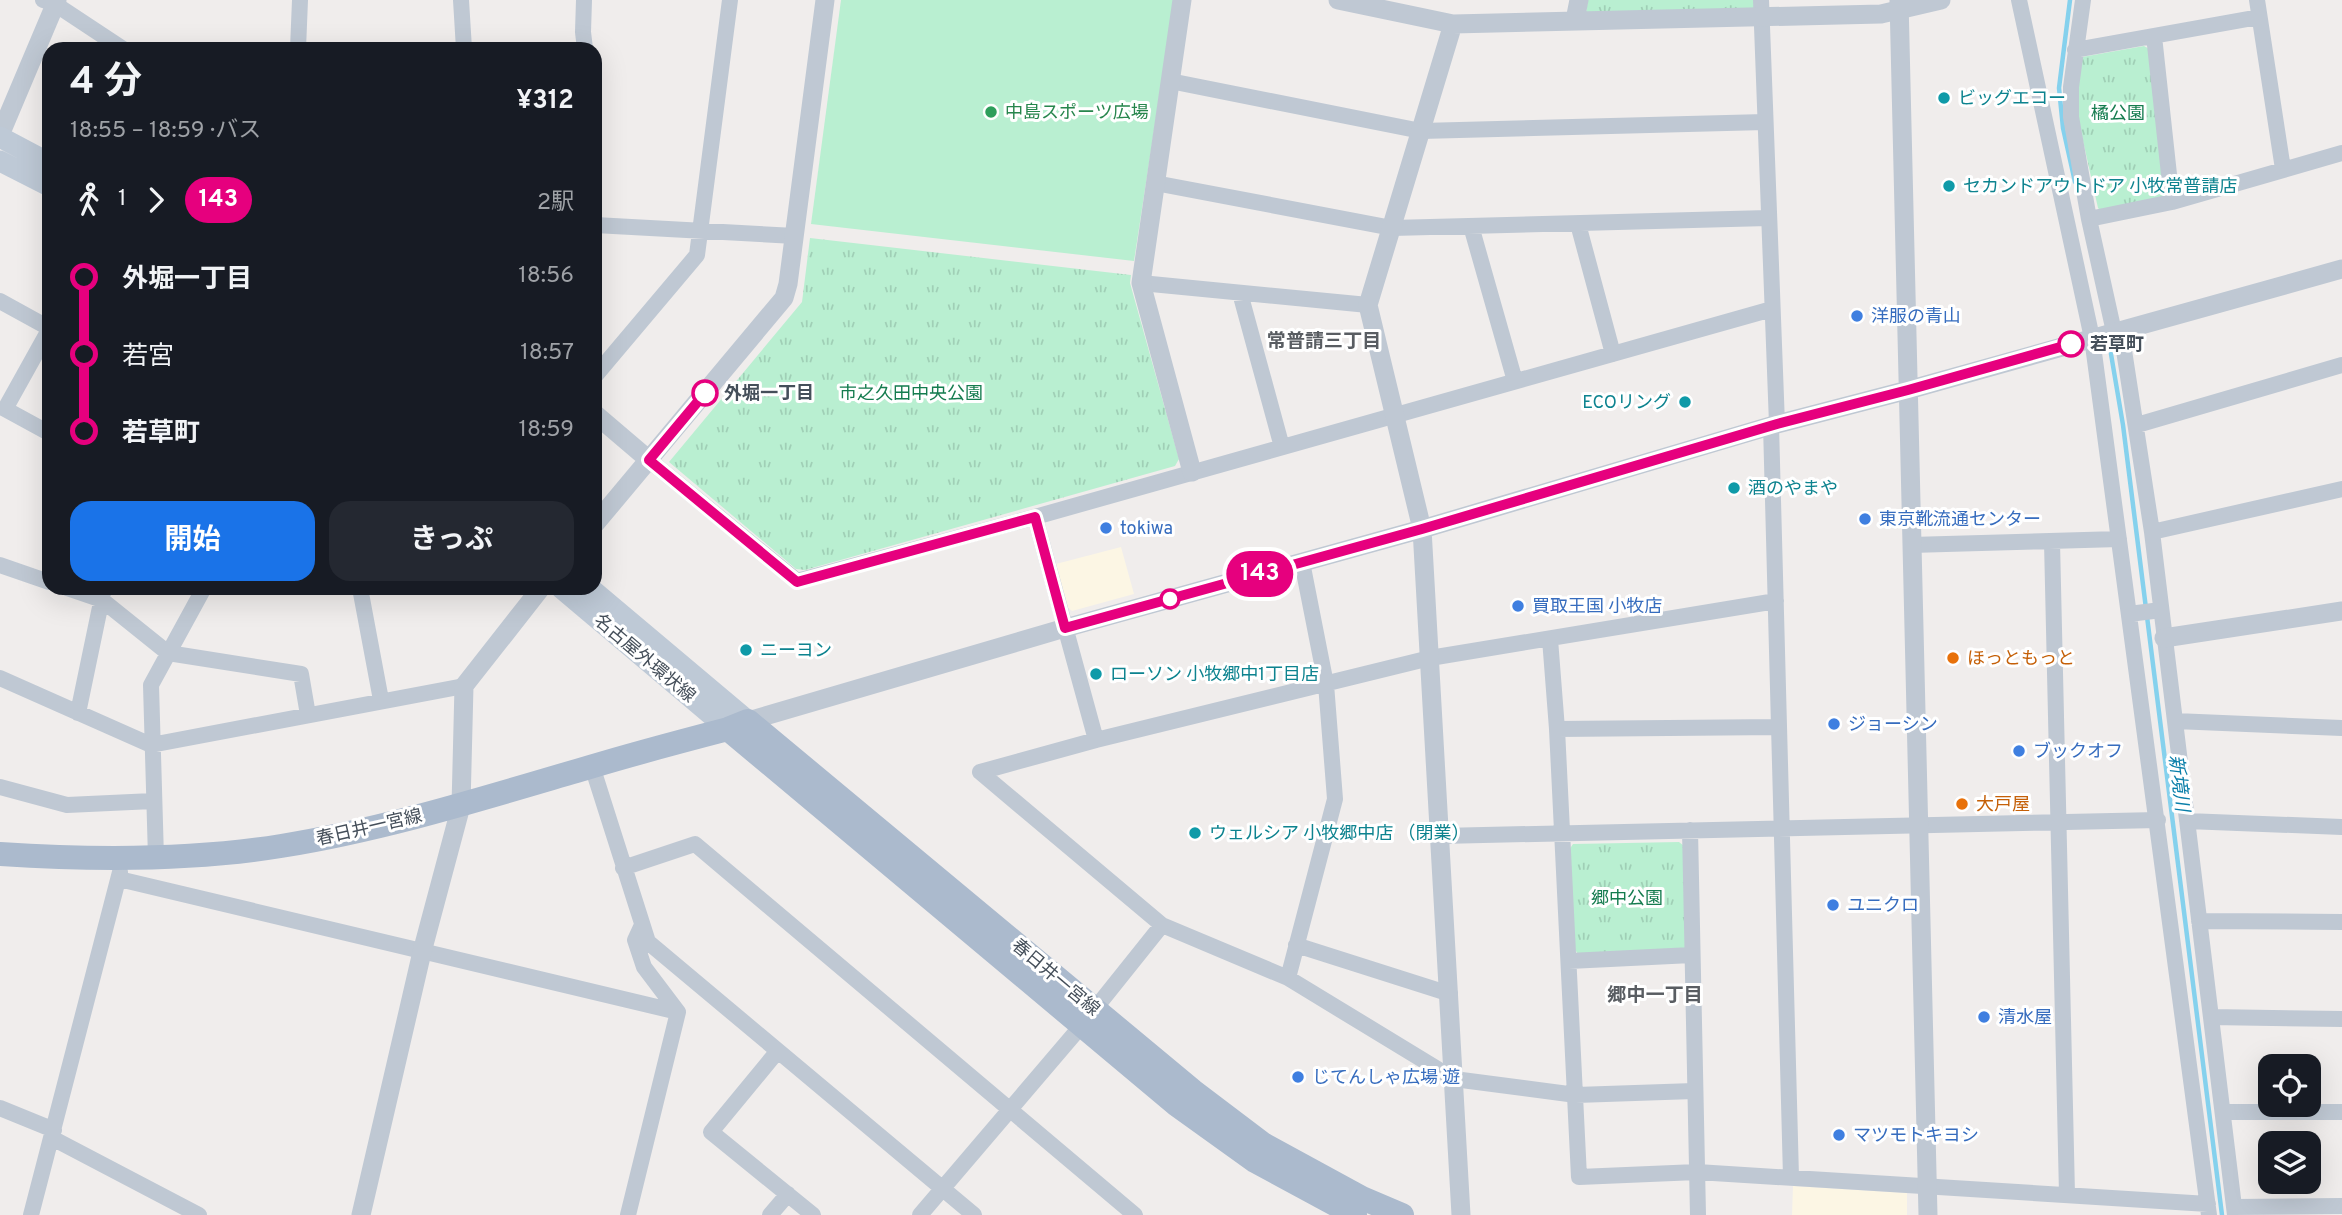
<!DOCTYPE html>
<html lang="ja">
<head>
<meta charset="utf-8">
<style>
	body { margin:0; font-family:Overpass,"Noto Sans JP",sans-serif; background:#242831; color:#f1f3f6; height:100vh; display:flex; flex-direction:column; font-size:26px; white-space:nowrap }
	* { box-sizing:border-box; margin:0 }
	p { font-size:23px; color:#9ea1a6 }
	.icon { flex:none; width:38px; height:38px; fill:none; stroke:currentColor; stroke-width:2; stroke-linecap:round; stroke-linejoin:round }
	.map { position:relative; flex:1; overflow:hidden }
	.drawer { position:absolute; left:42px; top:42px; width:560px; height:553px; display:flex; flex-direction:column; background:#171b24; border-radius:21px; box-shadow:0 7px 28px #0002 }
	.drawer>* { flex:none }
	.badge { padding:0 14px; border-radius:23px; font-size:24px; line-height:46px }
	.controls { position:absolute; left:2258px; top:1054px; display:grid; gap:14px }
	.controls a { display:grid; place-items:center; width:63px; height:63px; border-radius:14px; background:#171b24; box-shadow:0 7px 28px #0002; font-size:35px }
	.map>.badge { position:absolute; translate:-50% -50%; box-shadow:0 0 0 4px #fff }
	.legs { display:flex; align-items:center; gap:10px; height:77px; padding:0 28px; font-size:23px }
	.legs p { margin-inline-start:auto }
	.head { display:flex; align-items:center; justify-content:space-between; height:119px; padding:0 28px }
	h1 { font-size:38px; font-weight:700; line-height:52px }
	.button { display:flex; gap:14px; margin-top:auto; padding:14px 28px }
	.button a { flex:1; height:80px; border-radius:21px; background:#1a73e8; color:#fff; font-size:28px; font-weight:700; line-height:80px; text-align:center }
	.button a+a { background:#242831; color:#f1f3f6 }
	ul { padding:0 28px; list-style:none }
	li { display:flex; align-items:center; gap:24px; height:77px; font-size:26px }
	li i { display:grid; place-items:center; width:10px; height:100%; margin:0 9px; background:currentColor }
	li i::after { content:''; width:18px; height:18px; margin:-9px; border:5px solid; border-radius:50%; background:#171b24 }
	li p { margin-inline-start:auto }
	li:first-child i { background:linear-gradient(#0000 50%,currentColor 0) }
	li:last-child i { background:linear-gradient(currentColor 50%,#0000 0) }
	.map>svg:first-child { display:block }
	.commercial { fill:#fcf6e4 }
	.grass { fill:url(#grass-tufts) }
	.garden { fill:#b9efd1 }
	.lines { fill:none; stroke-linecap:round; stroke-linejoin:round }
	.stream { stroke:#85d1ed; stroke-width:4.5 }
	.minor { stroke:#bfc8d3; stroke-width:16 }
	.tertiary { stroke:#bfc8d3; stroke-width:19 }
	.secondary { stroke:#bec9d6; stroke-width:21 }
	.primary { stroke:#abbacd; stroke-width:24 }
	.line-1-casing { stroke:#fff; stroke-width:16 }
	.line-1 { stroke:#e6007e; stroke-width:10 }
	.culture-dot { fill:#0f9aa8; stroke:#fff; stroke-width:2.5 }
	.leisure-dot { fill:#2e9e5b; stroke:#fff; stroke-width:2.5 }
	.shop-dot { fill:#3f7fe0; stroke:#fff; stroke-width:2.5 }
	.stop-1-dot { fill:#fff; stroke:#e6007e; stroke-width:3.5 }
	.food-dot { fill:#e8710a; stroke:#fff; stroke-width:2.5 }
	.labels { text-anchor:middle; stroke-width:6; stroke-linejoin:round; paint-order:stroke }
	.culture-label { font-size:18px; fill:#0d838f; stroke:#fff; text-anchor:start }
	.leisure-label { font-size:18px; fill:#27864d; stroke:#fff; text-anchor:start }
	.park-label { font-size:18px; fill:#157c4f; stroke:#fff }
	.shop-label { font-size:18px; fill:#366cbe; stroke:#fff; text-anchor:start }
	.stop-label { font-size:18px; font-weight:bold; fill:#454f5a; stroke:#fff; text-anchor:start }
	.street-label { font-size:18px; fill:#454f5a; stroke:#fff }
	.food-label { font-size:18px; fill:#c56008; stroke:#fff; text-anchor:start }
	.neighbourhood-label { font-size:19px; font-weight:bold; fill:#595d62; stroke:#fff }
	.water-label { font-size:19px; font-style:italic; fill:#097ea9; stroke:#fff }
</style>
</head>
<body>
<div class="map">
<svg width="2342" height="1215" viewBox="0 0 2342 1215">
	<defs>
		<pattern id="grass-tufts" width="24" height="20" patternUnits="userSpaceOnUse" patternTransform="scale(1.75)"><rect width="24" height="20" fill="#b9efd1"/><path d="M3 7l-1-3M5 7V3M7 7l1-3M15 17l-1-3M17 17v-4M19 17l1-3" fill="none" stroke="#a0cfb6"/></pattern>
	</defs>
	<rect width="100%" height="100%" fill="#f0edec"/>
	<path class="commercial" d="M1121 547 1134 594 1072 611 1062 603 1052 565Z
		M1793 1186 1907 1193V1215H1792Z"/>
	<path class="grass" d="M1588 0H1754L1755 12H1586Z
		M2144 46 2149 49 2165 196 2104 214 2098 208 2079 123 2076 87 2082 57Z
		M810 238 1131 275 1130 283 1179 459 1175 466 805 570 796 569 669 462 802 302Z
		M1679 842 1684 846 1685 948 1579 955 1575 950 1569 850 1573 844Z"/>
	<path class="garden" d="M841 0H1174L1134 261 811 224Z"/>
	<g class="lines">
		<path class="stream" d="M2070 0 2059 88 2063 128 2075 182
			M2111 354 2123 425 2222 1215"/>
		<path class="minor" d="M43 0 55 4 123 49
			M461 0 464 49
			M584 0 583 32 585 49
			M1761 0 1777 424
			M2019 0 2092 338 2209 1215
			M2083 0 2071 87V117L2089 219 2114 332
			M2257 0 2283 169
			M2154 36 2172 202
			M298 49 300 0
			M2075 50 2259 17
			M1170 81 1421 131 1765 122
			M1155 183 1392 228 1768 218
			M2089 219 2172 202 2342 153
			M1578 224 1613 354
			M595 225 795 236
			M1471 226 1515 381
			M1141 283 1368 305
			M1240 293 1282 447
			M0 301 49 328
			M49 330 5 409 49 433
			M2121 331 2152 532 2235 1215
			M595 376 697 255 730 0
			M1771 425 1791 1177
			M2137 425 2342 365
			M649 460 797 581 1035 517 1772 309
			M1035 517 1096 740
			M2152 532 2342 489
			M2052 542 2067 1194
			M1911 545 2119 539
			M0 565 49 582
			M67 588 102 600 168 653 301 674 308 715
			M360 588 381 700
			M2129 614 2161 610
			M1550 639 1557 729 1579 1177 1697 1172 2208 1204
			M0 678 151 745 464 686
			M78 713 104 588
			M2175 721 2342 728
			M1557 729 1779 727
			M592 766 648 942 974 1215
			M980 772 1096 740 1430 658 1776 601
			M980 772 1162 925 1288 978 1454 1079 1576 1095 1694 1091
			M0 787 67 805 153 801
			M2187 821 2342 827
			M1690 830 1698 1215
			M1441 836 2158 820
			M156 858 151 685 204 588
			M623 868 695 844 1135 1215
			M119 879 678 1012 628 1215
			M2199 921 2342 922
			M641 927 635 940 644 967 678 1012
			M1296 945 1450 994
			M1569 961 1692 955
			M1288 978 1335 799 1326 684 1302 562
			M2211 1017 2342 1019
			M777 1052 711 1132 813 1215
			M0 1108 54 1130
			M2223 1112H2342
			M52 1138 199 1215
			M2234 1207 2342 1206
			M31 1215 120 872
			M770 1215 788 1194
			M920 1215 1082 1025 1162 925"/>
		<path class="tertiary" d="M1182 0 1141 283 1192 472
			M1338 0 1453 24 1881 14 1941 0
			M1899 0 1928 1215
			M1575 20 1579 0
			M1453 24 1368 305 1422 529 1461 1215
			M0 135 57 0
			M595 414 649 460
			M595 524 784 298 788 284 825 0
			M2164 638 2342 611
			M748 721 1065 628 1422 529 1777 424 1908 390 2342 269
			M361 1215 422 952 461 806 464 686 541 588"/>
		<path class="secondary" d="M0 137 49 163
			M0 161 49 186
			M561 588 728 729
			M590 588 748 721"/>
		<path class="primary" d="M728 729 1177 1105 1255 1161 1355 1215
			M0 854C93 860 189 861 281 846 387 829 487 797 590 767 636 753 682 741 728 729L748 721 1193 1091 1263 1144 1362 1198 1402 1215"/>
	</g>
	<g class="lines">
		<defs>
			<path id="line-1" d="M705 393 649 460 797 582 1035 517 1065 628 1422 529 1777 424 1908 390 2071 344"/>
		</defs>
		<use href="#line-1" class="line-1-casing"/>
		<use href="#line-1" class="line-1"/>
	</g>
	<g class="culture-dot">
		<circle cx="1944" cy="98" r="7"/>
		<circle cx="1949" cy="186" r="7"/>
		<circle cx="1685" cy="402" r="7"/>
		<circle cx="1734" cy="488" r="7"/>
		<circle cx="746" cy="650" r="7"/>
		<circle cx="1096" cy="674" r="7"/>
		<circle cx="1195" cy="833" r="7"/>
	</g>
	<circle class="leisure-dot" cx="991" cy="112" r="7"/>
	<g class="shop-dot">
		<circle cx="1857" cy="316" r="7"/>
		<circle cx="1865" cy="519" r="7"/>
		<circle cx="1106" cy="528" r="7"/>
		<circle cx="1518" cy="606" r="7"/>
		<circle cx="1834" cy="724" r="7"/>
		<circle cx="2019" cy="751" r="7"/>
		<circle cx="1833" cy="905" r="7"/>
		<circle cx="1984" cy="1017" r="7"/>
		<circle cx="1298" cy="1077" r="7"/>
		<circle cx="1839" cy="1135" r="7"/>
	</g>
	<g class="stop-1-dot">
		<circle cx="2071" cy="344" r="12"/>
		<circle cx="705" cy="393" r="12"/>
		<circle cx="1170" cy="599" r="9"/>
	</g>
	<g class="food-dot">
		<circle cx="1953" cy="658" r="7"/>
		<circle cx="1962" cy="804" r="7"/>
	</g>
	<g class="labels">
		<g class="culture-label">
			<text x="1958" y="104">ビッグエコー</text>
			<text x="1963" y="192">セカンドアウトドア 小牧常普請店</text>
			<text x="1671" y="408" text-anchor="end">ECOリング</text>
			<text x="1748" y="494">酒のやまや</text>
			<text x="760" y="656">ニーヨン</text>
			<text x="1110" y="680">ローソン 小牧郷中1丁目店</text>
			<text x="1209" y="839">ウェルシア 小牧郷中店 （閉業）</text>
		</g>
		<g class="leisure-label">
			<text x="1005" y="118">中島スポーツ広場</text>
		</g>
		<g class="park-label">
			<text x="2118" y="119">橘公園</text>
			<text x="911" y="399">市之久田中央公園</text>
			<text x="1627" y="904">郷中公園</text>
		</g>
		<g class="shop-label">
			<text x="1871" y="322">洋服の青山</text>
			<text x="1879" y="525">東京靴流通センター</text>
			<text x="1120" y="534">tokiwa</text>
			<text x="1532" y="612">買取王国 小牧店</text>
			<text x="1848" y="730">ジョーシン</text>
			<text x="2033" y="757">ブックオフ</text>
			<text x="1847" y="911">ユニクロ</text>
			<text x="1998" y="1023">清水屋</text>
			<text x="1312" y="1083">じてんしゃ広場 遊</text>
			<text x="1853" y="1141">マツモトキヨシ</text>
		</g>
		<g class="stop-label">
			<text x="2090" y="350">若草町</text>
			<text x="724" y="399">外堀一丁目</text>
		</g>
		<g class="street-label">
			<text transform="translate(645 658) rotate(40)" y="6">名古屋外環状線</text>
			<text transform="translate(369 827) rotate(-13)" y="6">春日井一宮線</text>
			<text transform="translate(1056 977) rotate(40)" y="6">春日井一宮線</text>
		</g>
		<g class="food-label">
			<text x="1967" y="664">ほっともっと</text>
			<text x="1976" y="810">大戸屋</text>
		</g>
		<g class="neighbourhood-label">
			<text x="1324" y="347">常普請三丁目</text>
			<text x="1655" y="1001">郷中一丁目</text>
		</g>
		<g class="water-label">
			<text transform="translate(2180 783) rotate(83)" y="7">新境川</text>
		</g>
	</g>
</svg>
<div class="controls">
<a><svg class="icon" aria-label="locate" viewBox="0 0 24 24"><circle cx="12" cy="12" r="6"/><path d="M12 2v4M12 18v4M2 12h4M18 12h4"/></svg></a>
<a><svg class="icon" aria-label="layers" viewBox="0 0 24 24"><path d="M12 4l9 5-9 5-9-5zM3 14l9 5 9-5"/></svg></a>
</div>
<b class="badge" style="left:1260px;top:574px;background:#e6007e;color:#fff">143</b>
<section class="drawer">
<div class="head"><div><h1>4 分</h1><p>18:55 – 18:59 · バス</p></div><b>¥312</b></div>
<div class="legs"><svg class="icon" aria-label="walk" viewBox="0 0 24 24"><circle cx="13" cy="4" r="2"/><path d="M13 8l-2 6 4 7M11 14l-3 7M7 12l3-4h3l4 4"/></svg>1<svg class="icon" aria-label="forward" viewBox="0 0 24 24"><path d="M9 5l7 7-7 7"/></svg><b class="badge" style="background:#e6007e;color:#fff">143</b><p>2駅</p></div>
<ul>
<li><i style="color:#e6007e"></i><b>外堀一丁目</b><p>18:56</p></li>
<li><i style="color:#e6007e"></i><span>若宮</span><p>18:57</p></li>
<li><i style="color:#e6007e"></i><b>若草町</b><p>18:59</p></li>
</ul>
<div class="button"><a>開始</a><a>きっぷ</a></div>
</section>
</div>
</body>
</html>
